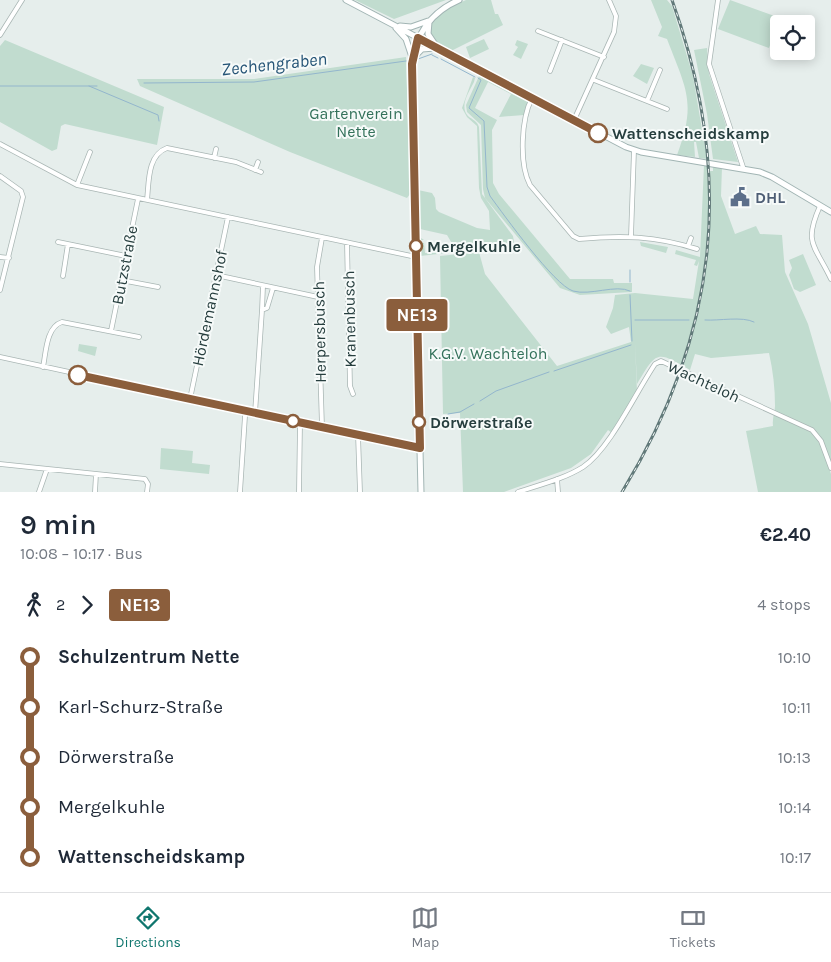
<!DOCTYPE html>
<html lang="en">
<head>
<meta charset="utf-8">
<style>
	body { margin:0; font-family:Karla,sans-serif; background:#f2f2f3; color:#1f2937; height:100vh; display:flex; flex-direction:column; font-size:19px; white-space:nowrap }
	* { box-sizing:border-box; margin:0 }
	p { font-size:16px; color:#747a83 }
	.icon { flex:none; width:28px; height:28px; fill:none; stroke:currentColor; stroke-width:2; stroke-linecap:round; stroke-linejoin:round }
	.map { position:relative; height:492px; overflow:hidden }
	.sheet { display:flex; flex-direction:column; background:#fff; flex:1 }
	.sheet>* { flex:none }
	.badge { padding:0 10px; border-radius:4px; font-size:18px; line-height:32px }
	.buttons { position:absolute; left:770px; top:15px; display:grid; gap:10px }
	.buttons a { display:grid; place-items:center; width:45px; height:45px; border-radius:5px; background:#fff; box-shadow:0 2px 12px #0003; font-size:25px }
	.map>.badge { position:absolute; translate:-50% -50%; box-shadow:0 0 0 2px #fff }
	.legs { display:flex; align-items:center; gap:8px; height:55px; padding:0 20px; font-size:16px }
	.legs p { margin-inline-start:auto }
	.summary { display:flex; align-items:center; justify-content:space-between; height:85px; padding:0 20px }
	h1 { font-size:28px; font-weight:600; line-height:38px }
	ul { padding:0 20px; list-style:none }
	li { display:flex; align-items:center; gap:18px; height:50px; font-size:19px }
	li i { display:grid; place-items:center; width:8px; height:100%; margin:0 6px; background:currentColor }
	li i::after { content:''; width:12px; height:12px; margin:-6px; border:4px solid; border-radius:50%; background:#fff }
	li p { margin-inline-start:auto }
	li:first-child i { background:linear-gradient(#0000 50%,currentColor 0) }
	li:last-child i { background:linear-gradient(currentColor 50%,#0000 0) }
	.menu { display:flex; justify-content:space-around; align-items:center; height:70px; border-top:1px solid #e0e1e3; background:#fff; font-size:14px; color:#747a83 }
	.menu a { display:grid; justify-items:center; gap:2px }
	.menu .current { color:#0f766e }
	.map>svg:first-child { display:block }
	.green { fill:#c1dccf }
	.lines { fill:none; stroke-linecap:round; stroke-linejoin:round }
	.stream { stroke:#93b6cd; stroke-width:1 }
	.street-casing { stroke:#a9b6b4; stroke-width:5.5 }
	.secondary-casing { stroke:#a2b5b4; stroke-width:7 }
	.street { stroke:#fff; stroke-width:4 }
	.secondary { stroke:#fff; stroke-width:5 }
	.rail-casing { stroke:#617979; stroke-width:3 }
	.rail { stroke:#f6faf9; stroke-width:1; stroke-dasharray:4; stroke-linecap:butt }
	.line-1-casing { stroke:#fff; stroke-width:11 }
	.line-1 { stroke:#8b5e3c; stroke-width:8 }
	.stop-1-dot { fill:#fff; stroke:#8b5e3c; stroke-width:2.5 }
	.labels { text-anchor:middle; stroke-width:4; stroke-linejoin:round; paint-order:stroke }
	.park-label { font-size:16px; fill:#34725b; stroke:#f6faf9 }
	.stop-label { font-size:16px; font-weight:bold; fill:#263e3e; stroke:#f6faf9; text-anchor:start }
	.service-label { font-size:16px; font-weight:bold; fill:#4e5e75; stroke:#f6faf9; text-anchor:start }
	.street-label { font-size:16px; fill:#263e3e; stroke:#f6faf9 }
	.water-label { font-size:18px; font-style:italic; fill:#255476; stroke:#f6faf9 }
</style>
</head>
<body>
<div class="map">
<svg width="831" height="492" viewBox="0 0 831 492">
	<rect width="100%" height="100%" fill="#e6eeec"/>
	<path class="green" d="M355 0H446L394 19Z
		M466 0H491L495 14H498L503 25 451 51C445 47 435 43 432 37 422 19 454 5 466 0Z
		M651 0H667L672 6 693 76 707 159 699 158 696 142H694L695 157 677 155C697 102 686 89 667 39L658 36 662 27Z
		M730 0 780 18 769 48 718 29Z
		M484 39 489 49 470 58 466 47Z
		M5 40 164 107 157 145 65 124 61 126 57 149 52 151 0 122V46Z
		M517 40 528 44 521 59 513 55 518 47 515 45Z
		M707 48 709 74 738 162 713 159 707 114 694 50Z
		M406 57 410 194 407 198 290 152 140 86 137 79H254Z
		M641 64 654 68 647 84 633 76Z
		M480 74 488 79 489 76 532 98 524 115 499 117 511 94 488 82 475 108 497 120 492 130 493 183 499 194 570 279H613L614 283H632V292L580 295 560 288 485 198 483 189 481 125 467 112 466 105Z
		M473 77 475 78 474 82C469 92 459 106 468 116 473 120 477 121 479 127L482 194 513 236 514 242 511 247 461 252H457L447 235 420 229 421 238 424 240H420L418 190 432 193 435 198 436 209 439 212 477 228 490 230 489 211 481 198 479 188 477 126 467 117 462 108Z
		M704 165 707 166 708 171H713V166L722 167 721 196 735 234 756 226 760 234 782 235 785 272 808 324 831 403V462L829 458 826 459 831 474V492H758L746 431 773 426C772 418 775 413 775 406 775 388 773 371 769 353L711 358 695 354 690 370C656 350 657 351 637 384L635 342 637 392 612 433 608 430 591 454 571 468 504 492H463L460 413 443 414 440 256 479 252 485 274 557 366 631 342 629 327 611 334 606 327 613 308 615 295 635 293 693 299 699 261 697 266 694 265 696 260 675 254 676 250 700 257Z
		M640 242 668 247 666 253 641 246Z
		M420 243H424L425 253 453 250V247L456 252 420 256Z
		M803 254 816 285 800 292 794 289 789 275 792 268 789 260Z
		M79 344 97 347 95 356 78 351Z
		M161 448 193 451 192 463 210 465 209 474 160 469Z"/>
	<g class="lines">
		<path class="stream" d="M432 55 438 58
			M418 59 432 54
			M441 59 475 77
			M478 78 481 80 469 108 484 121 487 187 490 196C504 215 554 285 573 291 590 296 616 284 630 291
			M144 83 254 82 406 61
			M0 86H97
			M89 86 158 115 159 121
			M630 270V282
			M630 295 632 341
			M635 320H689
			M705 320C719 321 742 316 754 322
			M554 371 631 345
			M480 401 496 391 549 372
			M448 414 460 412 474 404"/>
		<defs>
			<path id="street" d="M718 0 709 64 743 167
				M538 31 604 57
				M0 35 22 0
				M550 71 562 40
				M594 80 667 109
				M532 98C521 119 519 164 530 185L573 236 579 239C623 235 655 236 697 249
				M647 101 660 70
				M574 120 614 32 616 16 609 0
				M0 144 77 185 416 257
				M214 158 216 149
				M255 170 258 162
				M0 176 21 191 23 197 0 290
				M77 185 90 152
				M147 200C149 183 147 155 167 148L236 162 261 172
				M820 206C803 244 815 245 831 279
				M631 236 634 150
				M58 242 126 256
				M347 243 350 386 353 394
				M688 246 691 238
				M0 257 9 258
				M216 275 318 297
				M63 276 68 244
				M121 280 158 287
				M263 286 262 310 267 308 273 288
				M111 331 138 199
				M0 357 419 448
				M43 367C46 353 46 327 62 322L139 337
				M190 399 228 217
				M255 413 262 310
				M322 427 317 267 322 238
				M358 435 360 492
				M0 464 145 479 148 484 147 492
				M557 479 558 492
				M39 492 47 469
				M95 492 96 474
				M240 492 245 416
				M299 492 300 423
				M518 492C539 485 564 479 583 467 610 449 636 392 655 364L661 361 812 430 821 441 831 468"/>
			<path id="secondary" d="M346 0 626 147 641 152 760 172 772 177 831 212
				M429 22 428 34 436 46
				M400 26 411 27 428 21
				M396 28 406 39 412 57
				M413 58 422 49 435 48
				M421 492 411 64C416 34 431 12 459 0"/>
		</defs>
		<use href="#street" class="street-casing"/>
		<use href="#secondary" class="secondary-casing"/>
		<use href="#street" class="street"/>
		<use href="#secondary" class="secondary"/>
		<defs>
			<path id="rail" d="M622 492C719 333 735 175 672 0"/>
		</defs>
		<use href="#rail" class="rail-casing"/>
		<use href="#rail" class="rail"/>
	</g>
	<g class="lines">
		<defs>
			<path id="line-1" d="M78 375 420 448 412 64 418 38 598 133"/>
		</defs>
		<use href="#line-1" class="line-1-casing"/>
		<use href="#line-1" class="line-1"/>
	</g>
	<defs>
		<symbol id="civic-bare" viewBox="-9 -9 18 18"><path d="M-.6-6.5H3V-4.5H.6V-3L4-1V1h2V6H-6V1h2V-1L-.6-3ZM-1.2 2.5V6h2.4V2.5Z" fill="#5c6f8a" stroke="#f6faf9" stroke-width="2.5" paint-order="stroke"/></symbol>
	</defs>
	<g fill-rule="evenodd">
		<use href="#civic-bare" x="726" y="183" width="28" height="28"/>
	</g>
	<g class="stop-1-dot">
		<circle cx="598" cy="133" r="9"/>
		<circle cx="416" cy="246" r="6"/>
		<circle cx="78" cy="375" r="9"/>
		<circle cx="293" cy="421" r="6"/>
		<circle cx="419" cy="422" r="6"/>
	</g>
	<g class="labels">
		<g class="park-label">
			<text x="356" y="119">Gartenverein<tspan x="356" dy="18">Nette</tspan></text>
			<text x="488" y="359">K.G.V. Wachteloh</text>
		</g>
		<g class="stop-label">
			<text x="612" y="139">Wattenscheidskamp</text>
			<text x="427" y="252">Mergelkuhle</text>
			<text x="430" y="428">Dörwerstraße</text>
		</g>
		<g class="service-label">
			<text x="755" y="203">DHL</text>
		</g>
		<g class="street-label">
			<text transform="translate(124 265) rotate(-79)" y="6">Butzstraße</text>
			<text transform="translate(209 308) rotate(-78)" y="6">Hördemannshof</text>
			<text transform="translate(349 319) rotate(-91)" y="6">Kranenbusch</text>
			<text transform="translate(319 332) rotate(-91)" y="6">Herpersbusch</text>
			<text transform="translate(704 381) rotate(25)" y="6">Wachteloh</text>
		</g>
		<g class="water-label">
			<text transform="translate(274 64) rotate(-6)" y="6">Zechengraben</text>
		</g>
	</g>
</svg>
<div class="buttons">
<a><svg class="icon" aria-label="locate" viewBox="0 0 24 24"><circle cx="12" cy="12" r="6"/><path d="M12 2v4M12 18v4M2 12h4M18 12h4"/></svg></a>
</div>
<b class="badge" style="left:417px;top:315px;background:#8b5e3c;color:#fff">NE13</b>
</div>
<section class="sheet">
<div class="summary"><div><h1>9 min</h1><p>10:08 – 10:17 · Bus</p></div><b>€2.40</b></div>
<div class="legs"><svg class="icon" aria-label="walk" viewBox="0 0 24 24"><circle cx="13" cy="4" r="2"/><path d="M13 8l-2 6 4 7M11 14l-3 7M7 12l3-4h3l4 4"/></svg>2<svg class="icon" aria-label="forward" viewBox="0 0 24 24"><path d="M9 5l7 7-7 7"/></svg><b class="badge" style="background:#8b5e3c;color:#fff">NE13</b><p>4 stops</p></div>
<ul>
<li><i style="color:#8b5e3c"></i><b>Schulzentrum Nette</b><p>10:10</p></li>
<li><i style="color:#8b5e3c"></i><span>Karl-Schurz-Straße</span><p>10:11</p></li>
<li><i style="color:#8b5e3c"></i><span>Dörwerstraße</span><p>10:13</p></li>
<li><i style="color:#8b5e3c"></i><span>Mergelkuhle</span><p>10:14</p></li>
<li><i style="color:#8b5e3c"></i><b>Wattenscheidskamp</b><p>10:17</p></li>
</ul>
</section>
<nav class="menu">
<a class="current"><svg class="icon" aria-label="directions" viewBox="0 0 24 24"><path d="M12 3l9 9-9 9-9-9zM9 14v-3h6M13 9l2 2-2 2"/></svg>Directions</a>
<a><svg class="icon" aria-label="map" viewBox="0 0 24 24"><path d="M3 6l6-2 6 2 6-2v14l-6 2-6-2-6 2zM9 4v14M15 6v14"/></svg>Map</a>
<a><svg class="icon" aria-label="tickets" viewBox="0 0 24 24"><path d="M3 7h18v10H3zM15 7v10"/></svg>Tickets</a>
</nav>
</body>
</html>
